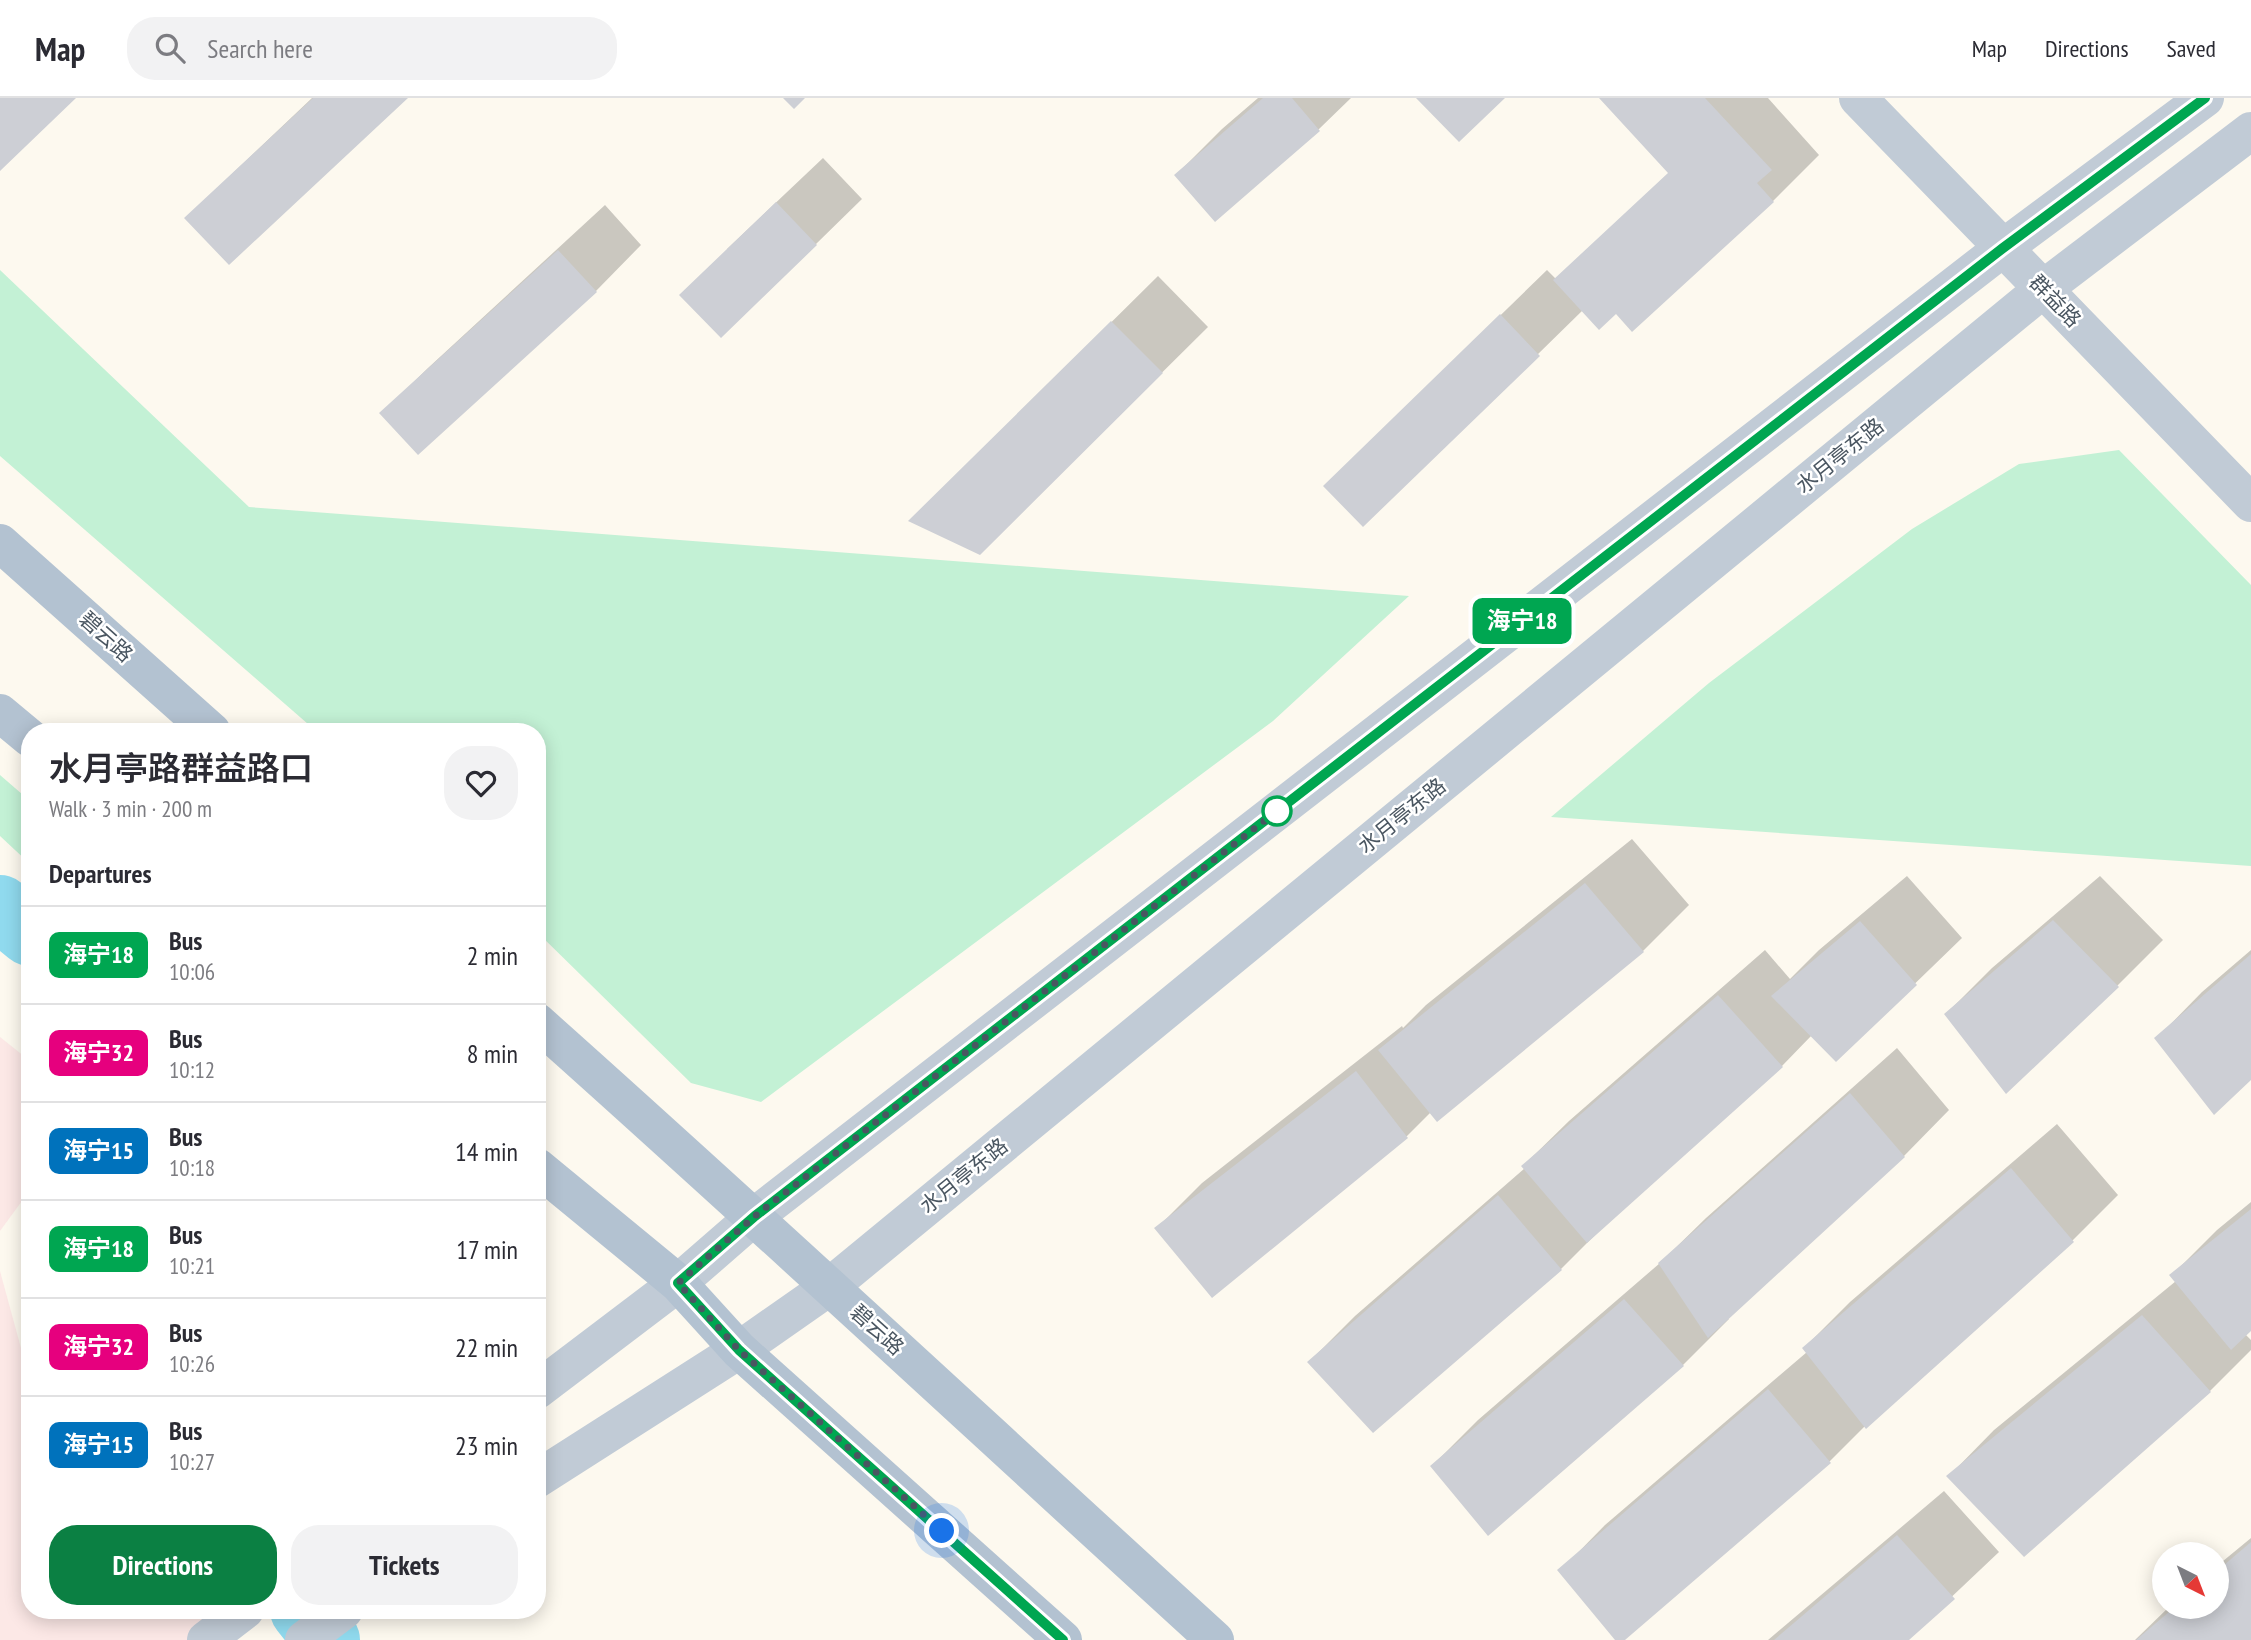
<!DOCTYPE html>
<html lang="en">
<head>
<meta charset="utf-8">
<style>
	body { margin:0; font-family:"PT Sans Narrow","Noto Sans SC",sans-serif; background:#f2f2f3; color:#2b2b33; height:100vh; display:flex; flex-direction:column; font-size:26px; white-space:nowrap }
	* { box-sizing:border-box; margin:0 }
	p { font-size:23px; color:#7c7c81 }
	.icon { flex:none; width:38px; height:38px; fill:none; stroke:currentColor; stroke-width:2; stroke-linecap:round; stroke-linejoin:round }
	.map { position:relative; flex:1; overflow:hidden }
	.side { position:absolute; left:21px; top:625px; width:525px; height:896px; display:flex; flex-direction:column; background:#fff; border-radius:28px; box-shadow:0 4px 18px #0003 }
	.side>* { flex:none }
	.badge { padding:0 14px; border-radius:10px; font-size:24px; line-height:46px }
	.needle { width:46px; rotate:138deg }
	.buttons { position:absolute; left:2152px; top:1444px; display:grid; gap:14px }
	.buttons a { display:grid; place-items:center; width:77px; height:77px; border-radius:50%; background:#fff; box-shadow:0 4px 18px #0003; font-size:35px }
	.you { position:absolute; width:35px; height:35px; margin:-18px; border:5px solid #fff; border-radius:50%; background:#1a73e8; box-shadow:0 0 0 10px #1a73e833 }
	.map>.badge { position:absolute; translate:-50% -50%; box-shadow:0 0 0 4px #fff }
	h2 { padding:0 28px; font-size:26px; line-height:63px }
	.round { display:grid; place-items:center; flex:none; width:74px; height:74px; border-radius:28px; background:#f2f2f3 }
	.summary { display:flex; align-items:center; justify-content:space-between; height:119px; padding:0 28px }
	h1 { font-size:33px; font-weight:600; line-height:52px }
	.primary-button { display:flex; gap:14px; margin-top:auto; padding:14px 28px }
	.primary-button a { flex:1; height:80px; border-radius:28px; background:#0b8043; color:#fff; font-size:28px; font-weight:600; line-height:80px; text-align:center }
	.primary-button a+a { background:#f2f2f3; color:#2b2b33 }
	ul { padding:0; list-style:none }
	li { display:flex; align-items:center; gap:21px; height:98px; padding:0 28px; border-top:2px solid #e1e1e2 }
	li div { flex:1 }
	li b { display:block; font-size:26px }
	li em { font-style:normal }
	li .badge { min-width:77px; font-weight:700; text-align:center }
	header { display:flex; align-items:center; gap:42px; box-sizing:border-box; height:98px; padding:0 35px; background:#fff; border-bottom:2px solid #e1e1e2 }
	header strong { font-size:33px }
	nav { display:flex; gap:38px; margin-inline-start:auto; font-size:24px }
	.search { width:490px; height:63px; background:#f2f2f3; display:flex; align-items:center; gap:18px; box-sizing:border-box; padding:0 24px; border-radius:28px; color:#7c7c81; font-size:26px }
	.map>svg:first-child { display:block }
	.commercial { fill:#fdf9ef; fill-rule:evenodd }
	.medical { fill:#fce8e6 }
	.green { fill:#c3f1d5 }
	.shadow { fill:#0003 }
	.lines { fill:none; stroke-linecap:round; stroke-linejoin:round }
	.river { stroke:#90daee; stroke-width:66 }
	.building { fill:#cdcfd5 }
	.secondary { stroke:#c1cbd6; stroke-width:38 }
	.primary { stroke:#b3c2d1; stroke-width:38 }
	.line-casing { stroke:#fff; stroke-width:16 }
	.line { stroke:#00a651; stroke-width:10 }
	.walk { stroke:#4a5661; stroke-width:7; stroke-dasharray:0 12.6 }
	.stop-dot { fill:#fff; stroke:#00a651; stroke-width:3.5 }
	.labels { text-anchor:middle; stroke-width:5; stroke-linejoin:round; paint-order:stroke }
	.street-label { font-size:21px; fill:#4a5661; stroke:#fff }
</style>
</head>
<body>
<header>
<strong>Map</strong>
<div class="search"><svg class="icon" aria-label="search" viewBox="0 0 24 24"><circle cx="10" cy="10" r="6"/><path d="M15 15l6 6"/></svg>Search here</div>
<nav><a>Map</a><a>Directions</a><a>Saved</a></nav>
</header>
<div class="map">
<svg width="2251" height="1542" viewBox="0 0 2251 1542">
	<rect width="100%" height="100%" fill="#f5f3f3"/>
	<path class="commercial" d="M0 0H2251V1542H0ZM30 634H537V1512H30ZM2165 1456H2217V1508H2165Z"/>
	<path class="medical" d="M0 939 30 963V1092L0 1133Z
		M0 1173 30 1283V1512H223L206 1542H0Z"/>
	<path class="green" d="M0 172 249 409 1409 498 1273 623 761 1004 691 985 537 834V634L316 633 0 358Z
		M2119 352 2251 487V768L1551 719 1709 585 1912 431 2019 366Z
		M0 677 30 703V766L0 738Z"/>
	<path class="shadow" d="M312 0H406L187 120 233 75Z
		M1258 0H1351L1319 31 1215 121 1176 77 1222 31Z
		M1601 0H1768L1819 57 1773 103 1632 232 1616 214 1583 212 1363 427 1371 343 1547 172 1556 181 1670 74Z
		M823 60 862 101 816 146 727 151Z
		M605 107 641 147 596 193 382 315 428 270Z
		M1158 178 1208 229 980 455 957 377Z
		M1632 741 1689 807 1643 853 1437 1022 1431 1014 1407 1038 1156 1131 1202 1085 1402 928 1403 930 1426 907Z
		M1907 778 1962 840 1836 962 1812 937 1782 968 1607 1125 1561 1171 1373 1332 1309 1264 1355 1218 1525 1070 1523 1068 1569 1023 1765 852 1790 881 1819 852Z
		M2100 778 2163 842 2117 888 1946 916 1992 870Z
		M2251 852V979L2157 940 2202 894Z
		M1897 950 1949 1012 1904 1058 1727 1220 1729 1221 1683 1267 1432 1368 1478 1322 1660 1165 1706 1120Z
		M2057 1026 2118 1097 2073 1142 1866 1327 1830 1363 1623 1542H1617L1560 1473 1605 1427 1807 1254 1804 1250 1850 1204Z
		M2251 1104V1231L2245 1236 2251 1242V1252L2210 1293 1949 1378 1994 1332 2176 1183 2171 1178 2217 1132Z
		M1944 1393 1999 1454 1906 1542H1768Z
		M2251 1440V1542H2135L2170 1508H2217V1468Z"/>
	<g class="lines">
		<path class="river" d="M0 810 30 835
			M303 1512 327 1542"/>
	</g>
	<path class="building" d="M0 0H76L0 73Z
		M313 0H408L229 167 184 120Z
		M783 0H805L794 11Z
		M1263 0H1292L1320 33 1215 124 1174 77Z
		M1416 0H1505L1459 44Z
		M1599 0H1705L1772 72 1757 85 1774 104 1632 234 1616 216 1599 232 1553 182 1668 75Z
		M776 104 817 147 721 240 679 197Z
		M558 152 597 194 418 357 379 315Z
		M1500 216 1540 258 1363 429 1323 388Z
		M1111 223 1163 275 980 457 908 423Z
		M1585 785 1644 854 1437 1024 1378 952Z
		M2053 822 2119 889 2006 996 1944 916Z
		M1860 823 1917 887 1836 964 1771 898Z
		M2251 856V982L2214 1017 2154 940Z
		M1718 897 1783 969 1587 1145 1521 1068Z
		M1356 973 1408 1040 1212 1200 1154 1130Z
		M1850 995 1905 1059 1708 1240 1658 1165Z
		M2011 1070 2074 1144 1866 1331 1802 1250Z
		M1498 1097 1562 1172 1373 1335 1307 1264Z
		M2251 1111V1233L2231 1252 2169 1177Z
		M1624 1201 1684 1268 1488 1438 1430 1368Z
		M2142 1217 2211 1294 2024 1459 1946 1378Z
		M1768 1291 1831 1365 1625 1542H1615L1557 1472Z
		M1897 1437 1955 1501 1909 1542H1774Z
		M2251 1444V1542H2136L2176 1508H2217V1473Z"/>
	<g class="lines">
		<path class="secondary" d="M1858 0 2251 405
			M537 1292 678 1185 755 1118 2003 150 2205 0
			M537 1381 739 1252 829 1189 2043 191 2251 33
			M206 1542 245 1512
			M304 1542 344 1512"/>
		<path class="primary" d="M0 445 212 634
			M0 615 30 640
			M537 924C765 1127 989 1336 1215 1542
			M537 1069 678 1185 739 1252 1063 1542"/>
	</g>
	<g class="lines">
		<defs>
			<path id="line" d="M1063 1542 739 1252 678 1185 755 1118 2003 150 2205 0"/>
		</defs>
		<use href="#line" class="line-casing"/>
		<use href="#line" class="line"/>
		<path class="walk" d="M942 1433 739 1252 678 1185 755 1118 1277 713"/>
	</g>
	<circle class="stop-dot" cx="1277" cy="713" r="14"/>
	<g class="labels">
		<g class="street-label">
			<text transform="translate(2055 203) rotate(46)" y="7">群益路</text>
			<text transform="translate(1840 358) rotate(-39)" y="7">水月亭东路</text>
			<text transform="translate(106 539) rotate(42)" y="7">碧云路</text>
			<text transform="translate(1402 718) rotate(-39)" y="7">水月亭东路</text>
			<text transform="translate(964 1078) rotate(-39)" y="7">水月亭东路</text>
			<text transform="translate(877 1232) rotate(42)" y="7">碧云路</text>
		</g>
	</g>
</svg>
<div class="buttons">
<a><svg class="needle" viewBox="-14 -14 28 28"><path d="M0-13l5 13h-10z" fill="#e53935"/><path d="M0 13l5-13h-10z" fill="#7c7c81"/></svg></a>
</div>
<div class="you" style="left:942px;top:1433px"></div>
<b class="badge" style="left:1522px;top:523px;background:#00a651;color:#fff">海宁18</b>
<section class="side">
<div class="summary"><div><h1>水月亭路群益路口</h1><p>Walk · 3 min · 200 m</p></div><a class="round"><svg class="icon" aria-label="heart" viewBox="0 0 24 24"><path d="M12 20l-8-8c-3-5 5-10 8-4 3-6 11-1 8 4z"/></svg></a></div>
<h2>Departures</h2>
<ul>
<li><span class="badge" style="background:#00a651;color:#fff">海宁18</span><div><b>Bus</b><p>10:06</p></div><em>2 min</em></li>
<li><span class="badge" style="background:#e6007e;color:#fff">海宁32</span><div><b>Bus</b><p>10:12</p></div><em>8 min</em></li>
<li><span class="badge" style="background:#0072bc;color:#fff">海宁15</span><div><b>Bus</b><p>10:18</p></div><em>14 min</em></li>
<li><span class="badge" style="background:#00a651;color:#fff">海宁18</span><div><b>Bus</b><p>10:21</p></div><em>17 min</em></li>
<li><span class="badge" style="background:#e6007e;color:#fff">海宁32</span><div><b>Bus</b><p>10:26</p></div><em>22 min</em></li>
<li><span class="badge" style="background:#0072bc;color:#fff">海宁15</span><div><b>Bus</b><p>10:27</p></div><em>23 min</em></li>
</ul>
<div class="primary-button"><a>Directions</a><a>Tickets</a></div>
</section>
</div>
</body>
</html>
